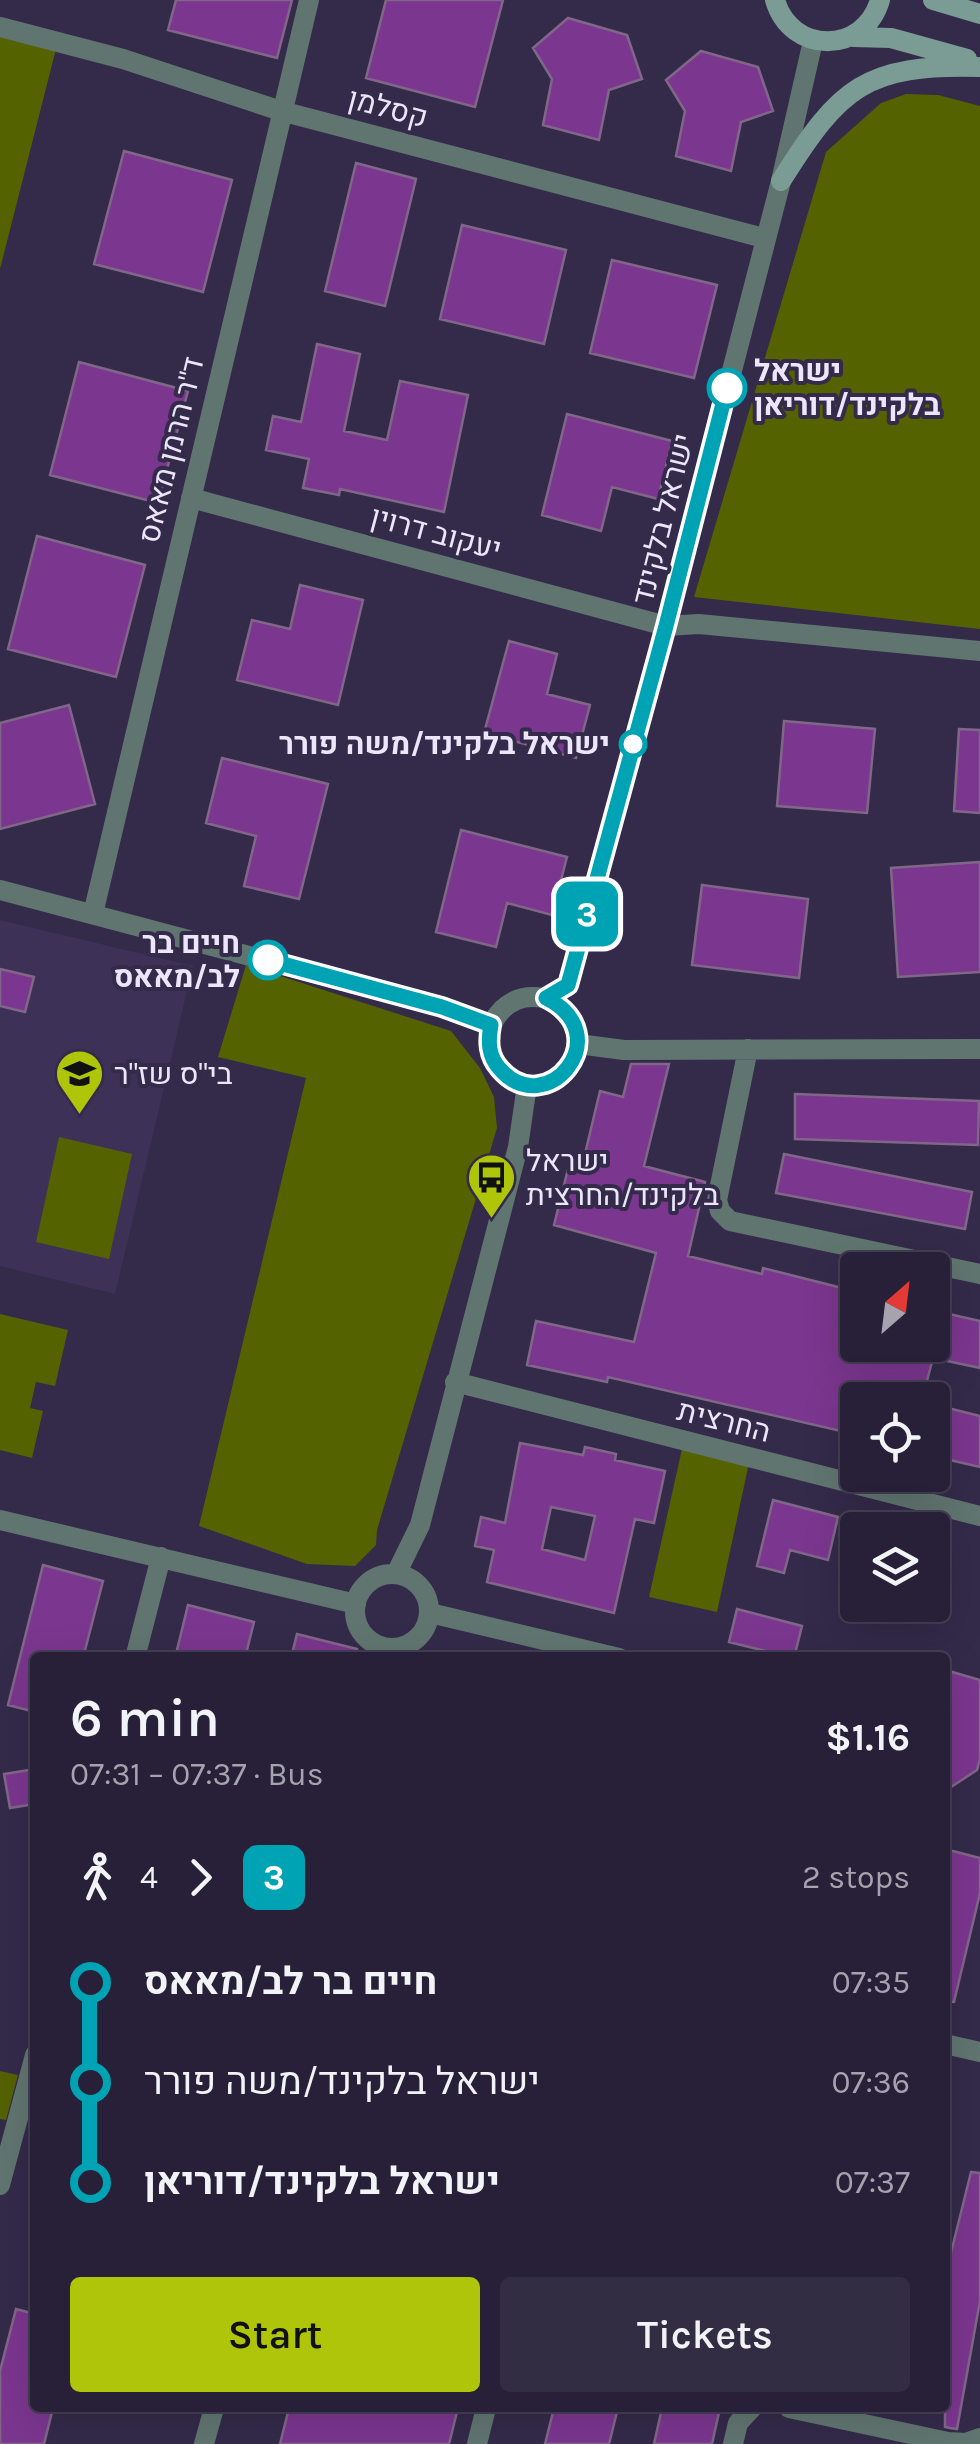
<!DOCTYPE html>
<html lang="en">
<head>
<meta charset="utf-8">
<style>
	body { margin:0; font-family:Karla,Heebo,sans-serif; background:#332d43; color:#f1f3f6; height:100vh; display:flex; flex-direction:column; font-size:38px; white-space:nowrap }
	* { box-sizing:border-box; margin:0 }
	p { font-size:32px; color:#a4a3ae }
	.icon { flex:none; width:55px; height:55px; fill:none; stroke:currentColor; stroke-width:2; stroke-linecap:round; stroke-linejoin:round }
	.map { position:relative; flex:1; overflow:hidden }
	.details { position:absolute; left:30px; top:1652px; width:920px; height:760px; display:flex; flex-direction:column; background:#272038; border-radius:10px; box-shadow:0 10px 40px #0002,0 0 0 2px #433e53 }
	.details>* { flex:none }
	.badge { padding:0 20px; border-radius:15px; font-size:35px; line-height:65px }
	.needle { width:65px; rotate:28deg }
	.controls { position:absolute; left:840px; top:1252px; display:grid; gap:20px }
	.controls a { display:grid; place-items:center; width:110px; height:110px; border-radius:10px; background:#272038; box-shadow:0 10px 40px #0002,0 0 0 2px #433e53; font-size:50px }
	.map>.badge { position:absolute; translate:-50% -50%; box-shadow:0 0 0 5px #fff }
	.legs { display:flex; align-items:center; gap:15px; height:110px; padding:0 40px; font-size:32px }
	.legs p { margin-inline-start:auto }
	.headline { display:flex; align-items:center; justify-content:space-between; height:170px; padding:0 40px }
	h1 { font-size:55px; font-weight:600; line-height:75px }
	.primary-button { display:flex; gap:20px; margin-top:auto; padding:20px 40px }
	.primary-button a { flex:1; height:115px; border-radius:10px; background:#aec50a; color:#111; font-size:40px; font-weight:600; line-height:115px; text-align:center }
	.primary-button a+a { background:#332d43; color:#f1f3f6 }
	ul { padding:0 40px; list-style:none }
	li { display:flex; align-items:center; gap:35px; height:100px; font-size:38px }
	li i { display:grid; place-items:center; width:15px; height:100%; margin:0 12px; background:currentColor }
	li i::after { content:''; width:25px; height:25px; margin:-12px; border:8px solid; border-radius:50%; background:#272038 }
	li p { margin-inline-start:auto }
	li:first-child i { background:linear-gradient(#0000 50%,currentColor 0) }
	li:last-child i { background:linear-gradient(currentColor 50%,#0000 0) }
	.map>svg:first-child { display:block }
	.built { fill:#3e3157 }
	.green { fill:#556200 }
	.building { fill:#7b368f; stroke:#806788; stroke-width:2.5; fill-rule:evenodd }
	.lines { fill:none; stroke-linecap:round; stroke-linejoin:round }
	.street { stroke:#617570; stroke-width:20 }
	.secondary { stroke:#7b9c94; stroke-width:20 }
	.line-1-casing { stroke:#fff; stroke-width:22 }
	.line-1 { stroke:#00a3b4; stroke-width:15 }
	.stop-1-dot { fill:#fff; stroke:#00a3b4; stroke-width:5 }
	.labels { text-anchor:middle; stroke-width:8; stroke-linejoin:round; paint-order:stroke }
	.street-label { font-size:30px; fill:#ece6fb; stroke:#342a4a }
	.stop-label { font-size:30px; font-weight:bold; fill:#ece6fb; stroke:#342a4a; text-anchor:end }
	.poi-label { font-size:30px; fill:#ece6fb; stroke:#342a4a; text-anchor:start }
</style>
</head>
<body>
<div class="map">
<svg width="980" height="2444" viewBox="0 0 980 2444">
	<rect width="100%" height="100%" fill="#342a4a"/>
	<path class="built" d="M0 920 193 966 115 1294 0 1266Z"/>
	<path class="green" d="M0 34 56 49 0 269Z
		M906 94 938 95 980 106V629L694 597 826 152 881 103Z
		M246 965 451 1031 480 1068 494 1097 497 1128 377 1530 376 1545 355 1566 307 1564 199 1526 306 1078 218 1057Z
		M59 1137 132 1154 109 1259 36 1242Z
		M0 1314 68 1330 55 1386 36 1382 30 1408 43 1411 32 1458 0 1450Z
		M682 1449 749 1463 717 1612 649 1597Z
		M0 2071 18 2075 6 2120 0 2119Z"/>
	<path class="building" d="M176 0H292L277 58 168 30Z
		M386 0H503L475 107 366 78Z
		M568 18 627 35 642 79 609 90 599 140 543 125 552 79 533 48Z
		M701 51 758 67 773 111 741 122 731 171 676 156 685 111 666 80Z
		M124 151 232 180 203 292 94 264Z
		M356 163 416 179 385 306 325 291Z
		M462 225 566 250 544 344 440 319Z
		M612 260 717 285 694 378 590 353Z
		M317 344 360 354 344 431 387 440 400 381 468 395 444 512 340 489 339 495 303 488 309 459 266 450 273 416 301 422Z
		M79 362 188 391 158 503 50 475Z
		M567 414 672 441 658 499 612 487 601 531 542 515Z
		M37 536 145 565 116 677 8 649Z
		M300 585 363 600 338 705 237 680 252 620 290 629Z
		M509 641 557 654 547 694 590 705 576 758 484 733Z
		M69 705 95 804 0 829V723Z
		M784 721 875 729 867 813 777 806Z
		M959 729 980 730V813L954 811Z
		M222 758 328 784 299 899 244 886 256 836 206 823Z
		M461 830 567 857 552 915 507 903 496 947 436 932Z
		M980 862V972L898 977 891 868Z
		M702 885 808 899 799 978 692 965Z
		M0 969 34 977 25 1012 0 1006Z
		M631 1064H669L644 1166 705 1182 688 1256 762 1274 763 1268 858 1292V1345H932V1310L980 1321V1368L933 1358 922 1400H858V1435L608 1377 607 1382 527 1365 536 1321 634 1342 656 1253 554 1225 571 1157 584 1158 600 1091 623 1097Z
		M795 1094 979 1101 978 1145 795 1139Z
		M784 1154 972 1192 965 1229 776 1193Z
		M940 1406 980 1416V1467L932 1456V1440Z
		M520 1443 583 1455 585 1447 616 1454 615 1460 665 1471 654 1523 635 1519 614 1613 487 1582 494 1550 475 1546 481 1517 505 1523ZM551 1507 595 1516 585 1560 542 1549Z
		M773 1500 838 1517 828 1560 790 1550 784 1573 757 1566Z
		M43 1565 103 1581 83 1658H35V1712L8 1705Z
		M188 1605 254 1622 245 1658H175Z
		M737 1609 802 1626 794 1658 729 1642Z
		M297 1634 357 1649 356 1658H291Z
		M949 1671 980 1680V1759L977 1770 945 1791V1684Z
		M35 1769V1804L10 1808 4 1774Z
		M945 1849 980 1858V1893L954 2002 945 2001Z
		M971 2172 980 2173V2301L957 2429 950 2428 945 2427V2277Z
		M16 2309 35 2314V2408H53L44 2444H0V2371Z
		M289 2408H458L449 2444H280Z
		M554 2408H618L609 2444H545Z
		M662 2408H720L712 2444H654Z"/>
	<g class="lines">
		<path class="street" d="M0 27 123 59 281 111 764 238
			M191 498 666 626 699 624 980 651
			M0 890 442 1007 491 1025
			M93 914 309 0
			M489 1041a44 44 0 1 1 88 0a44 44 0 1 1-88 0Z
			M546 998 568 985 666 626 781 181 813 41
			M578 1044 624 1050 980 1049
			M748 1049 717 1200 720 1211 730 1221 980 1274
			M455 1382 980 1516
			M0 1520 356 1604
			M355 1611a37 37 0 1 1 74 0a37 37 0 1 1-74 0Z
			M396 1574 420 1525 518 1147 527 1085
			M430 1613 619 1658
			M135 1658 161 1557
			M945 2044 980 2052
			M0 2185 35 2055
			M789 2408 948 2442 966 2443 980 2438
			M204 2444 214 2408
			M477 2444 486 2408
			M733 2444 738 2423 752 2408"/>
		<path class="secondary" d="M775 0C791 55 864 55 880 0
			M933 0 980 14
			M853 37 891 38 967 59
			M781 181C840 87 865 64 980 67"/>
	</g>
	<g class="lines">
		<defs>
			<path id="line-1" d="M268 960 442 1007 491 1025C488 1041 488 1056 500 1069 546 1122 620 1035 546 998L568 985 666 626 727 388"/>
		</defs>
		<use href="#line-1" class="line-1-casing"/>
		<use href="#line-1" class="line-1"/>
	</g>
	<defs>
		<symbol id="school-pin" viewBox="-11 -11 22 30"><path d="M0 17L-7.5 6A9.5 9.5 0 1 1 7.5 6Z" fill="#aec50a" stroke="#342a4a"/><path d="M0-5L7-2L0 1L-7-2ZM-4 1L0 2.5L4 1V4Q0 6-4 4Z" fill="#111"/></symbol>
		<symbol id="bus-pin" viewBox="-11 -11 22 30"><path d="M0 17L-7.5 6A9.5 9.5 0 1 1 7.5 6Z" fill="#aec50a" stroke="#342a4a"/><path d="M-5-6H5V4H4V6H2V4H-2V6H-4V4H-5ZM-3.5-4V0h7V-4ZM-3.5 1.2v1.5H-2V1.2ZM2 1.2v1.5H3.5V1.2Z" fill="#111"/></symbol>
	</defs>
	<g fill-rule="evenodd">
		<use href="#school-pin" x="52" y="1046" width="55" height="75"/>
		<use href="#bus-pin" x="464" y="1150" width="55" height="75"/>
	</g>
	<g class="stop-1-dot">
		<circle cx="727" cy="388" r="18"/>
		<circle cx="633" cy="744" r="12"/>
		<circle cx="268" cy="960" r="18"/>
	</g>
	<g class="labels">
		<g class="street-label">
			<text transform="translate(388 108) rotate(15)" y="10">קסלמן</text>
			<text transform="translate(171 450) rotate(-76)" y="10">ד"ר הרמן מאאס</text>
			<text transform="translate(663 519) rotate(-76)" y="10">ישראל בלקינד</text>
			<text transform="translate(436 533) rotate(15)" y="10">יעקוב דרוין</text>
			<text transform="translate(724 1421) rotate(14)" y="10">החרצית</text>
		</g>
		<g class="stop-label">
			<text x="754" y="381" text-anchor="start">ישראל<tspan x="754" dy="34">בלקינד/דוריאן</tspan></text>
			<text x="610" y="754">ישראל בלקינד/משה פורר</text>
			<text x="240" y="953">חיים בר<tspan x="240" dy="34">לב/מאאס</tspan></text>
		</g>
		<g class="poi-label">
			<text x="114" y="1084">בי"ס שז"ר</text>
			<text x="526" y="1171">ישראל<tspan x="526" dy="34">בלקינד/החרצית</tspan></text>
		</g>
	</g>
</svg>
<div class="controls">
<a><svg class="needle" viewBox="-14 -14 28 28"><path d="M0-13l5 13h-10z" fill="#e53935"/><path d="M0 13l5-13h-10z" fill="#a4a3ae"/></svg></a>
<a><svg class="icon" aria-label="locate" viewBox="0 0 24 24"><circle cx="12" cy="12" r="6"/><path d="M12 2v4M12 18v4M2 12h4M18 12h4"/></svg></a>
<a><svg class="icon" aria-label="layers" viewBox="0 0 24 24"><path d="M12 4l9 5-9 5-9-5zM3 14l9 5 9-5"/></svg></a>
</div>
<b class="badge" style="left:587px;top:914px;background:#00a3b4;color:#fff">3</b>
<section class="details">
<div class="headline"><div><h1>6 min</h1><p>07:31 – 07:37 · Bus</p></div><b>$1.16</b></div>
<div class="legs"><svg class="icon" aria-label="walk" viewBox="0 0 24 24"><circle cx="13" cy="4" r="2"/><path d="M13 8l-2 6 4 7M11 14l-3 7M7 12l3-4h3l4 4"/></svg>4<svg class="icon" aria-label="forward" viewBox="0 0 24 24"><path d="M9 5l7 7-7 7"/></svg><b class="badge" style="background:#00a3b4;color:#fff">3</b><p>2 stops</p></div>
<ul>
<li><i style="color:#00a3b4"></i><b>חיים בר לב/מאאס</b><p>07:35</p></li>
<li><i style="color:#00a3b4"></i><span>ישראל בלקינד/משה פורר</span><p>07:36</p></li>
<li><i style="color:#00a3b4"></i><b>ישראל בלקינד/דוריאן</b><p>07:37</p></li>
</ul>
<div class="primary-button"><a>Start</a><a>Tickets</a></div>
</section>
</div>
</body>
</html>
